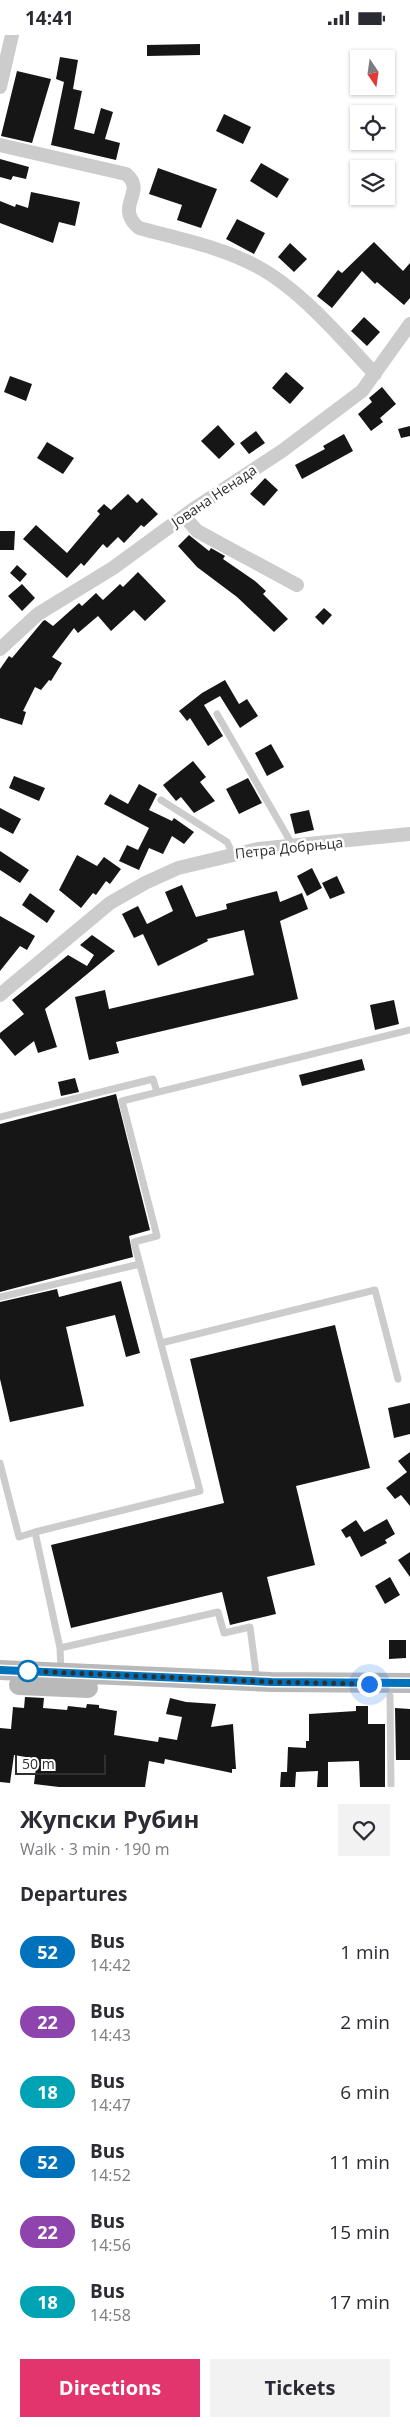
<!DOCTYPE html>
<html lang="en">
<head>
<meta charset="utf-8">
<style>
	body { margin:0; font-family:"Open Sans",sans-serif; background:#f2f2f3; color:#2b2b33; height:100vh; display:flex; flex-direction:column; font-size:19px; white-space:nowrap }
	* { box-sizing:border-box; margin:0 }
	p { font-size:16px; color:#7c7c81 }
	.icon { flex:none; width:28px; height:28px; fill:none; stroke:currentColor; stroke-width:2; stroke-linecap:round; stroke-linejoin:round }
	.map { position:relative; height:1752px; overflow:hidden }
	.drawer { display:flex; flex-direction:column; background:#fff; flex:1 }
	.drawer>* { flex:none }
	.badge { padding:0 10px; border-radius:16px; font-size:18px; line-height:32px }
	.needle { width:32px; rotate:167deg }
	.controls { position:absolute; left:350px; top:15px; display:grid; gap:10px }
	.controls a { display:grid; place-items:center; width:45px; height:45px; border-radius:0px; background:#fff; box-shadow:0 1px 4px #0004; font-size:25px }
	.scale { position:absolute; left:15px; bottom:12px; width:91px; box-sizing:border-box; padding-left:5px; border:2px solid #2f2f2f; border-top:0; font-size:14px; line-height:18px; white-space:nowrap; color:#2f2f2f; -webkit-text-stroke:4px #fff; paint-order:stroke }
	.you { position:absolute; width:25px; height:25px; margin:-12px; border:4px solid #fff; border-radius:50%; background:#1a73e8; box-shadow:0 0 0 8px #1a73e833 }
	.map>.badge { position:absolute; translate:-50% -50%; box-shadow:0 0 0 2px #fff }
	h2 { padding:0 20px; font-size:19px; line-height:45px }
	.round { display:grid; place-items:center; flex:none; width:52px; height:52px; border-radius:0px; background:#f2f2f3 }
	.headline { display:flex; align-items:center; justify-content:space-between; height:85px; padding:0 20px }
	h1 { font-size:24px; font-weight:700; line-height:38px }
	.primary-button { display:flex; gap:10px; margin-top:auto; padding:10px 20px }
	.primary-button a { flex:1; height:58px; border-radius:0px; background:#e2346d; color:#fff; font-size:20px; font-weight:700; line-height:58px; text-align:center }
	.primary-button a+a { background:#f2f2f3; color:#2b2b33 }
	ul { padding:0; list-style:none }
	li { display:flex; align-items:center; gap:15px; height:70px; padding:0 20px }
	li div { flex:1 }
	li b { display:block; font-size:19px }
	li em { font-style:normal }
	li .badge { min-width:55px; font-weight:700; text-align:center }
	.status { display:flex; justify-content:space-between; align-items:center; height:35px; padding:0 25px; background:#fff; direction:ltr }
	.status svg { height:14px; fill:currentColor }
	.map>svg:first-child { display:block }
	.building { fill:#161616 }
	.lines { fill:none; stroke-linecap:round; stroke-linejoin:round }
	.service { stroke:#ccc; stroke-width:7 }
	.minor { stroke:#ccc; stroke-width:14 }
	.secondary { stroke:#b9b9b9; stroke-width:20 }
	.line-casing { stroke:#fff; stroke-width:11 }
	.line { stroke:#0072bc; stroke-width:8 }
	.walk { stroke:#2f2f2f; stroke-width:5; stroke-dasharray:0 9 }
	.stop-dot { fill:#fff; stroke:#0072bc; stroke-width:2.5 }
	.labels { text-anchor:middle; stroke-width:5; stroke-linejoin:round; paint-order:stroke }
	.street-label { font-size:14px; fill:#2f2f2f; stroke:#fff }
</style>
</head>
<body>
<div class="status"><b>14:41</b><svg viewBox="0 0 49 12"><path d="M0 12V9h3v3zM5 12V6h3v6zM10 12V3h3v9zM15 12V0h3v12zM26 1h20v11H26zM47 4h2v5h-2z"/></svg></div>
<div class="map">
<svg width="410" height="1752" viewBox="0 0 410 1752">
	<rect width="100%" height="100%" fill="#fff"/>
	<path class="building" d="M200 9V20L147 21V10Z
		M60 22 78 25 73 54 82 56 74 94 94 99 101 73 113 77 105 104 120 108 116 125 51 110 64 47 56 44Z
		M17 36 51 44 32 108 1 101Z
		M224 79 251 92 243 109 216 96Z
		M0 124 29 132 26 144 13 141 11 145 0 142Z
		M261 128 289 144 277 163 250 146Z
		M158 133 217 154 201 193 177 185 182 170 149 159Z
		M31 157 80 167 75 191 59 187 53 208 0 188V166L15 172 16 169 28 173Z
		M237 184 265 198 254 219 226 204Z
		M374 207 403 236 410 228V263L404 270 377 247 375 249 362 236 332 273 317 261 338 235 342 238Z
		M290 208 307 224 294 237 278 222Z
		M364 282 380 297 367 311 351 296Z
		M286 337 304 353 290 369 272 353Z
		M10 341 32 349 26 366 4 357Z
		M382 352 396 369 380 383 383 387 371 396 358 379 372 367 369 363Z
		M218 390 235 409 219 424 201 406Z
		M410 391V401L401 403 398 394Z
		M256 396 265 408 249 419 240 408Z
		M344 399 353 416 302 444 295 430 325 414 323 411Z
		M47 407 74 423 63 439 37 423Z
		M265 443 278 455 264 471 250 459Z
		M128 459 137 468 142 463 158 479 144 492 141 490 124 508 118 502 107 513 103 509 84 531 81 528 67 543 23 504 36 490 67 518 100 479 97 476 104 469 111 475Z
		M0 496H15L14 515H0Z
		M189 500 209 516 211 513 225 521 223 524 255 546 266 556 263 559 288 584 274 597 237 562 197 532 178 511Z
		M17 530 27 539 20 547 10 538Z
		M138 537 166 566 145 586 134 575 111 596 98 581 78 598 74 593 52 622 62 628 51 646 49 645 41 655 35 652 23 676 26 677 22 690 0 683V634L9 621 12 623 43 586 45 585 53 591 79 568 82 571 96 558 103 565 120 549 123 552Z
		M22 549 35 563 22 576 8 561Z
		M324 573 332 580 323 590 315 582Z
		M225 645 239 669 247 664 258 681 240 693 220 661 204 670 223 701 208 711 190 683 187 686 179 676 202 658Z
		M271 709 284 732 267 741 255 718Z
		M193 726 206 742 200 747 215 766 194 778 181 762 176 766 163 750Z
		M14 741 45 753 39 766 9 753Z
		M248 743 262 768 239 779 226 754Z
		M139 749 157 759 149 775 172 786 174 783 194 797 184 809 172 801 163 819 149 813 139 835 119 826 127 810 138 815 149 793 104 769 110 759 128 769Z
		M0 773 21 784 13 799 0 792Z
		M309 775 314 795 295 799 290 779Z
		M0 816 29 835 20 848 0 835Z
		M77 820 97 831 104 822 121 834 110 849 106 846 96 860 93 858 81 873 59 855Z
		M312 833 322 853 307 861 297 841Z
		M337 841 345 858 330 864 322 848Z
		M182 850 196 882 227 874 226 869 277 856 280 867 302 858 308 874 280 886 298 964 116 1007 119 1018 89 1025 75 962 105 955 109 974 254 940 244 895 207 904 208 906 158 931 143 899 134 903 122 879 138 871 147 889 173 876 165 857Z
		M30 858 55 876 47 888 22 870Z
		M0 881 35 901 27 915 20 911 0 936Z
		M92 900 115 916 45 974 57 1012 38 1018 34 1006 15 1021 0 1003V998L24 979 12 965 68 920 87 931 94 920 80 910Z
		M394 965 399 989 375 995 370 970Z
		M362 1024 365 1035 302 1051 299 1040Z
		M75 1043 79 1057 61 1061 58 1047Z
		M116 1059 150 1195 129 1201 133 1222 0 1257V1089Z
		M121 1246 140 1318 126 1322 115 1280 66 1292 84 1371 10 1387 0 1344V1267L57 1254 59 1262Z
		M335 1290 370 1433 296 1451 315 1530 267 1542 276 1579 230 1590 222 1557 71 1593 51 1510 224 1468 190 1324Z
		M410 1368V1399L394 1403 388 1373Z
		M410 1417V1471L401 1460 395 1464 386 1453 407 1437 398 1426Z
		M387 1484 395 1499 385 1505 387 1508 361 1522 350 1501 346 1503 341 1495 356 1485 364 1497Z
		M410 1517V1542L398 1525Z
		M390 1542 400 1560 385 1569 375 1551Z
		M389 1605H406V1623L389 1624Z
		M25 1662 44 1663 43 1673 67 1675 68 1671 86 1673 87 1669 99 1670V1673L117 1676 114 1700 158 1707 159 1702 177 1705 182 1682 166 1679 170 1663 186 1667 216 1669 211 1692 233 1689 236 1734H232V1738L165 1724 164 1729 149 1726 145 1752H59L34 1749 37 1724 14 1720 10 1748 0 1747V1693L11 1694 13 1672 24 1673Z
		M356 1671H368V1689H385V1752H360L359 1726 328 1727V1752H317L318 1736 296 1737 295 1752H280L281 1737H287L288 1712 306 1713V1706H309V1679L356 1676Z
		M395 1673 410 1674V1725H396Z"/>
	<g class="lines">
		<path class="service" d="M217 679 293 811
			M161 765 227 807 233 819
			M0 1082 153 1044 157 1057
			M0 1262 140 1229
			M161 1308 375 1255 398 1344
			M0 1428 19 1502 35 1497
			M60 1613 218 1577 224 1598 250 1592 257 1646
			M61 1636 60 1613 35 1497 200 1456 134 1207 157 1201 122 1066 410 995
			M390 1661 391 1752"/>
		<path class="minor" d="M0 52 12 0
			M0 110 126 139C148 157 113 171 139 193 179 204 222 212 258 232 301 255 342 304 375 339
			M184 481 197 496 297 550
			M0 614 38 579 113 533 195 473 282 416 362 356 410 289
			M0 960 110 868 145 848 178 833 258 814 410 799"/>
		<path class="secondary" d="M0 1635 271 1647 410 1648
			M19 1650 88 1653"/>
	</g>
	<g class="lines">
		<defs>
			<path id="line" d="M0 1635 271 1647 410 1648"/>
		</defs>
		<use href="#line" class="line-casing"/>
		<use href="#line" class="line"/>
		<path class="walk" d="M28 1636 271 1647 369 1649"/>
	</g>
	<circle class="stop-dot" cx="28" cy="1636" r="10"/>
	<g class="labels">
		<g class="street-label">
			<text transform="translate(214 461) rotate(-34)" y="5">Јована Ненада</text>
			<text transform="translate(289 813) rotate(-6)" y="5">Петра Добрњца</text>
		</g>
	</g>
</svg>
<div class="controls">
<a><svg class="needle" viewBox="-14 -14 28 28"><path d="M0-13l5 13h-10z" fill="#e53935"/><path d="M0 13l5-13h-10z" fill="#7c7c81"/></svg></a>
<a><svg class="icon" aria-label="locate" viewBox="0 0 24 24"><circle cx="12" cy="12" r="6"/><path d="M12 2v4M12 18v4M2 12h4M18 12h4"/></svg></a>
<a><svg class="icon" aria-label="layers" viewBox="0 0 24 24"><path d="M12 4l9 5-9 5-9-5zM3 14l9 5 9-5"/></svg></a>
</div>
<div class="scale">50 m</div>
<div class="you" style="left:369px;top:1649px"></div>
</div>
<section class="drawer">
<div class="headline"><div><h1>Жупски Рубин</h1><p>Walk · 3 min · 190 m</p></div><a class="round"><svg class="icon" aria-label="heart" viewBox="0 0 24 24"><path d="M12 20l-8-8c-3-5 5-10 8-4 3-6 11-1 8 4z"/></svg></a></div>
<h2>Departures</h2>
<ul>
<li><span class="badge" style="background:#0072bc;color:#fff">52</span><div><b>Bus</b><p>14:42</p></div><em>1 min</em></li>
<li><span class="badge" style="background:#8e44ad;color:#fff">22</span><div><b>Bus</b><p>14:43</p></div><em>2 min</em></li>
<li><span class="badge" style="background:#00a3b4;color:#fff">18</span><div><b>Bus</b><p>14:47</p></div><em>6 min</em></li>
<li><span class="badge" style="background:#0072bc;color:#fff">52</span><div><b>Bus</b><p>14:52</p></div><em>11 min</em></li>
<li><span class="badge" style="background:#8e44ad;color:#fff">22</span><div><b>Bus</b><p>14:56</p></div><em>15 min</em></li>
<li><span class="badge" style="background:#00a3b4;color:#fff">18</span><div><b>Bus</b><p>14:58</p></div><em>17 min</em></li>
</ul>
<div class="primary-button"><a>Directions</a><a>Tickets</a></div>
</section>
</body>
</html>
